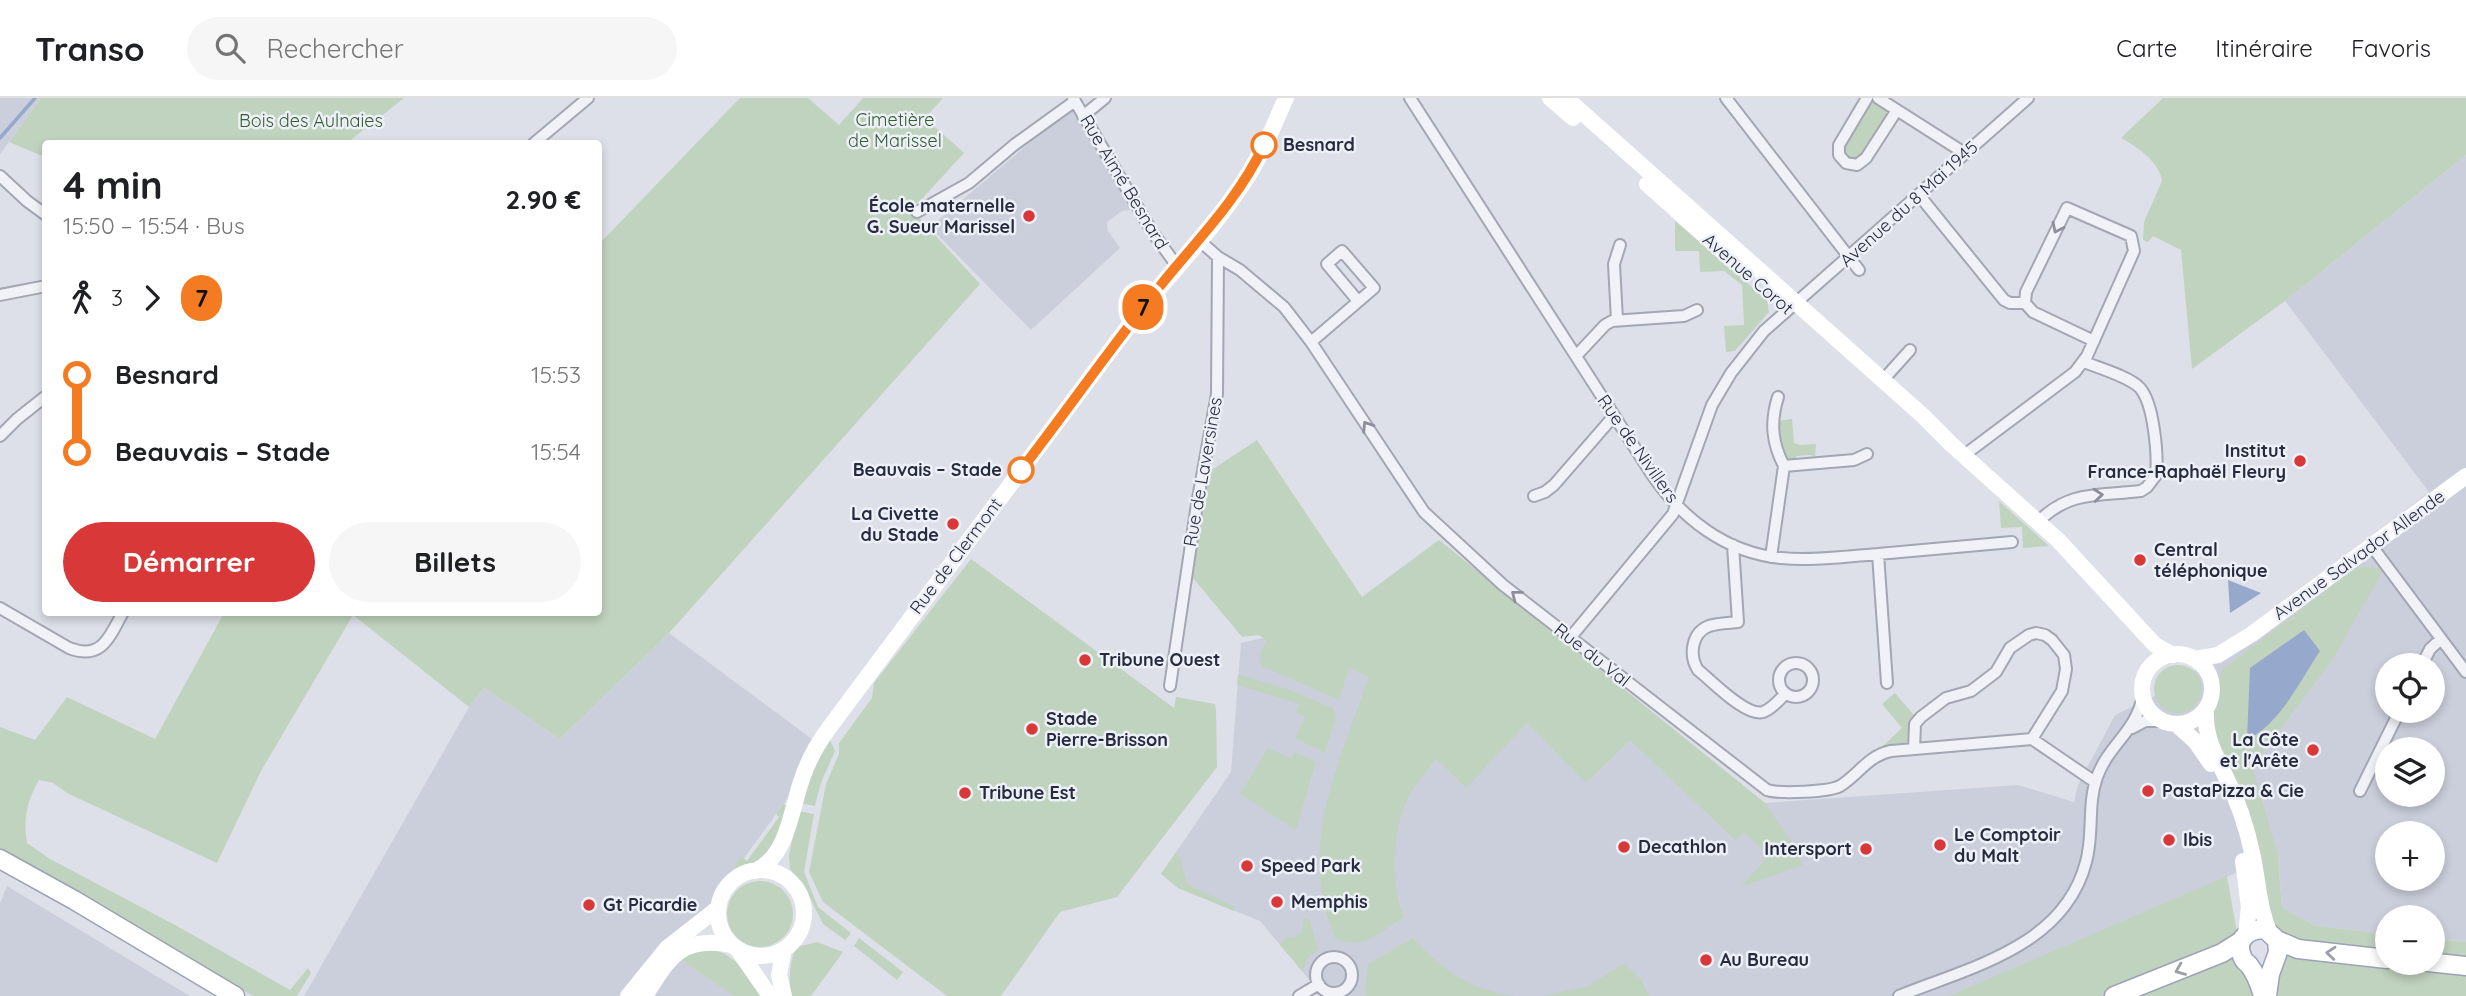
<!DOCTYPE html>
<html lang="fr">
<head>
<meta charset="utf-8">
<style>
	body { margin:0; font-family:Quicksand,sans-serif; background:#f6f6f6; color:#202124; height:100vh; display:flex; flex-direction:column; font-size:26px; white-space:nowrap }
	* { box-sizing:border-box; margin:0 }
	p { font-size:23px; color:#757577 }
	.icon { flex:none; width:38px; height:38px; fill:none; stroke:currentColor; stroke-width:2; stroke-linecap:round; stroke-linejoin:round }
	.map { position:relative; flex:1; overflow:hidden }
	.drawer { position:absolute; left:42px; top:42px; width:560px; height:476px; display:flex; flex-direction:column; background:#fff; border-radius:7px; box-shadow:0 4px 10px #0003 }
	.drawer>* { flex:none }
	.badge { padding:0 14px; border-radius:23px; font-size:24px; line-height:46px }
	.fabs { position:absolute; left:2375px; top:555px; display:grid; gap:14px }
	.fabs a { display:grid; place-items:center; width:70px; height:70px; border-radius:50%; background:#fff; box-shadow:0 4px 10px #0003; font-size:35px }
	.map>.badge { position:absolute; translate:-50% -50%; box-shadow:0 0 0 4px #fff }
	.legs { display:flex; align-items:center; gap:10px; height:77px; padding:0 21px; font-size:23px }
	.legs p { margin-inline-start:auto }
	.overview { display:flex; align-items:center; justify-content:space-between; height:119px; padding:0 21px }
	h1 { font-size:38px; font-weight:800; line-height:52px }
	.button { display:flex; gap:14px; margin-top:auto; padding:14px 21px }
	.button a { flex:1; height:80px; border-radius:42px; background:#d83838; color:#fff; font-size:28px; font-weight:800; line-height:80px; text-align:center }
	.button a+a { background:#f6f6f6; color:#202124 }
	ul { padding:0 21px; list-style:none }
	li { display:flex; align-items:center; gap:24px; height:77px; font-size:26px }
	li i { display:grid; place-items:center; width:10px; height:100%; margin:0 9px; background:currentColor }
	li i::after { content:''; width:18px; height:18px; margin:-9px; border:5px solid; border-radius:50%; background:#fff }
	li p { margin-inline-start:auto }
	li:first-child i { background:linear-gradient(#0000 50%,currentColor 0) }
	li:last-child i { background:linear-gradient(currentColor 50%,#0000 0) }
	header { display:flex; align-items:center; gap:42px; box-sizing:border-box; height:98px; padding:0 35px; background:#fff; border-bottom:2px solid #e0e0e0 }
	header strong { font-size:33px }
	nav { display:flex; gap:38px; margin-inline-start:auto; font-size:24px }
	.search { width:490px; height:63px; background:#f6f6f6; display:flex; align-items:center; gap:18px; box-sizing:border-box; padding:0 24px; border-radius:38px; color:#757577; font-size:26px }
	.map>svg:first-child { display:block }
	.built { fill:#cbcfdb; fill-rule:evenodd }
	.green { fill:#c0d3be }
	.water { fill:#96a8cc }
	.lines { fill:none; stroke-linecap:round; stroke-linejoin:round }
	.stream { stroke:#96a8cc; stroke-width:3.5 }
	.street-casing { stroke:#a3a6b3; stroke-width:14 }
	.primary-casing { stroke:#9ca2b5; stroke-width:21 }
	.street { stroke:#f1f2f7; stroke-width:10 }
	.secondary { stroke:#fff; stroke-width:16 }
	.primary { stroke:#fff; stroke-width:18 }
	.oneway { stroke:#8c8e9c }
	.oneway2 { stroke:#9da0a9 }
	.line-1-casing { stroke:#fff; stroke-width:16 }
	.line-1 { stroke:#f47b21; stroke-width:10 }
	.stop-1-dot { fill:#fff; stroke:#f47b21; stroke-width:3.5 }
	.poi-dot { fill:#d83838; stroke:#edf0f6; stroke-width:2.5 }
	.labels { text-anchor:middle; stroke-width:5; stroke-linejoin:round; paint-order:stroke }
	.park-label { font-size:18px; fill:#345d32; stroke:#edf0f6 }
	.stop-label { font-size:18px; font-weight:bold; fill:#262b40; stroke:#edf0f6; text-anchor:start }
	.street-label { font-size:18px; fill:#262b40; stroke:#edf0f6 }
	.poi-label { font-size:18px; font-weight:bold; fill:#262b40; stroke:#edf0f6; text-anchor:start }
</style>
</head>
<body>
<header>
<strong>Transo</strong>
<div class="search"><svg class="icon" aria-label="search" viewBox="0 0 24 24"><circle cx="10" cy="10" r="6"/><path d="M15 15l6 6"/></svg>Rechercher</div>
<nav><a>Carte</a><a>Itinéraire</a><a>Favoris</a></nav>
</header>
<div class="map">
<svg width="2466" height="898" viewBox="0 0 2466 898">
	<rect width="100%" height="100%" fill="#dee0e9"/>
	<path class="built" d="M0 0H41L0 56Z
		M1072 9 1132 112 1122 113 1107 124 1108 133 1120 150 1031 232 930 129Z
		M2466 57V844L2433 841 2432 819H2387V836L2316 828 2282 810 2278 757 2210 786 2222 898H1323L1260 823 1178 790 1161 776 1231 674 1241 545 1329 524 1439 442 1765 705 2018 687 2074 704 2078 687 2115 617 2175 588 2429 394 2285 203ZM2387 567H2432V612H2387ZM2387 651H2432V696H2387ZM2387 735H2432V780H2387Z
		M669 535 824 650 674 857 735 898H304L469 609 484 590 560 641Z
		M7 788 153 876 190 898H0V805Z"/>
	<path class="green" d="M41 0H404L347 45 46 46 45 59 9 44Z
		M740 0H808L839 27 863 0H943L925 20 964 55 922 101 910 110 980 186 669 535 560 641 484 590 469 609 353 517 261 673 217 765 67 695 53 685 39 682C27 703 23 721 27 745L50 761 177 828 290 892 308 870 311 875 297 898H253L0 750V629L35 642 67 599 155 641 224 515 598 514 599 146Z
		M2163 0H2466V57L2285 203 2192 271 2181 152 2153 138 2148 144 2143 142 2144 124 2162 83C2160 64 2136 48 2121 40Z
		M1872 3 1889 14 1861 58C1854 62 1850 61 1844 56L1843 49Z
		M1675 123 1767 202 1769 214 1735 253 1726 254 1724 228 1744 227 1742 187 1724 173 1700 174 1699 153H1675Z
		M1792 321 1794 345 1801 347 1816 346 1815 359 1811 357 1797 358 1794 363 1788 361 1780 345 1777 323Z
		M1257 342 1362 499 1439 442 1765 705 1789 740 1803 767 1741 789 1769 757 1744 734 1735 742 1630 642 1586 685 1527 625 1466 690 1436 661C1427 672 1417 684 1410 696 1392 730 1389 784 1404 819 1381 833 1362 855 1335 840 1296 750 1339 664 1369 579L1349 570 1339 602 1262 568 1260 555 1267 542 1258 537 1242 539 1193 480 1207 375Z
		M1999 403 2049 448 2023 450 2022 429 2001 430Z
		M971 461 1174 610 1176 599 1215 606 1216 613 1217 669 1117 799 1060 814 1001 898H947L823 804 809 774 826 686 839 656V645L872 600 874 585Z
		M2358 468 2384 471 2331 564 2252 669 2278 757 2282 810 2316 828 2387 836V854L2290 843 2267 819 2213 641V610L2218 595V584L2223 571Z
		M2154 591a24 24 0 1 1 48 0a24 24 0 1 1-48 0Z
		M1238 576 1287 591 1333 610 1336 619 1325 655 1295 640 1305 619 1296 614 1299 606 1237 587Z
		M1895 595 1914 617 1907 644 1901 648 1882 649 1902 630 1882 606Z
		M830 642 835 653 821 685 815 708 800 705 818 658Z
		M1268 650 1291 660 1295 654 1316 664 1296 732 1240 696Z
		M783 706 786 707C777 745 778 761 736 771L735 767 741 758 747 763 779 719 776 716Z
		M798 713 814 716 804 774 818 809 851 835 845 842 823 826 803 786 790 771 789 757Z
		M1176 754C1185 764 1182 777 1189 787L1235 809 1234 813 1178 790 1161 776Z
		M2227 778 2237 835 2222 848 2100 898H1949Z
		M727 816a33 33 0 1 1 66 0a33 33 0 1 1-66 0Z
		M1304 820 1310 822 1318 851 1307 861 1303 874 1280 847 1287 839 1293 840 1302 834Z
		M859 840 903 874 897 882 854 848Z
		M1413 840C1444 873 1469 892 1515 898H1366L1365 894 1368 866Z
		M2432 841 2466 844V862L2433 858Z
		M817 844 843 854 811 898H791C789 883 789 862 797 849Z
		M713 851C738 859 749 878 765 898H734L674 857Z
		M2285 852 2305 857 2466 871V898H2278L2276 879Z
		M2230 857 2245 874 2254 898H2124Z
		M1624 865 1642 883 1649 898H1543L1588 888Z"/>
	<path class="water" d="M2228 482 2261 495 2230 515Z
		M2304 532 2320 553C2302 580 2278 629 2247 641L2250 570Z"/>
	<g class="lines">
		<path class="stream" d="M0 40 35 0"/>
		<defs>
			<path id="street" d="M1073 0 1153 135 1177 168
				M1410 0 1651 375C1681 420 1726 455 1781 460 1810 463 1839 459 1867 457 1915 453 1963 448 2012 444
				M1726 0 1859 172
				M1867 0 1839 47V57L1846 65 1857 67 1866 60 1897 12
				M1878 0 1966 56
				M1083 18 1105 0
				M533 46 588 0
				M0 78 27 103 46 117
				M1919 97 2004 202 2010 205H2025
				M917 114 969 85 1014 47 1075 3
				M1200 143 1218 159 1240 172 1284 209 1311 244 1424 414 1503 487 1767 692C1780 696 1829 694 1840 688 1858 677 1869 657 1891 653L2032 641 2095 684
				M0 197 46 188
				M1617 222 1614 166 1620 147
				M1311 244 1374 190 1342 153 1327 166 1358 203
				M1576 258 1605 227 1612 223 1684 218 1697 212
				M1883 282 1910 252
				M1778 299C1770 324 1772 345 1784 368
				M0 338 17 321 46 298
				M1963 358 2075 274 2087 258 2134 153 2131 138 2067 110 2026 194 2025 205 2033 214 2094 243
				M1534 398 1545 394 1554 387 1613 319
				M2038 424C2069 392 2100 398 2141 393L2147 389 2156 377C2158 357 2154 306 2140 290 2130 279 2099 270 2084 264
				M1733 447 1738 524C1729 525 1718 525 1709 528 1691 535 1689 558 1698 572 1712 583 1746 619 1763 614 1772 611 1779 602 1785 596
				M2371 447 2466 574
				M1878 456 1887 585
				M1771 459 1784 368 1854 362 1867 356
				M0 510 69 550C102 563 110 538 123 514
				M1570 540 1673 416 1712 307 1731 275 1764 233 2028 0
				M1779 582a17 17 0 1 1 34 0a17 17 0 1 1-34 0Z
				M2422 567 2430 551 2441 541
				M1170 588 1197 406 1217 296 1218 159
				M2132 630 2145 623H2162
				M1914 651 1915 626 1921 619 1946 600 1971 593 1996 574 2010 550 2029 537 2036 535 2045 537 2052 542 2064 557 2066 571 2062 593 2032 641
				M2360 693 2400 612
				M1316 877a18 18 0 1 1 36 0a18 18 0 1 1-36 0Z
				M1299 898 1319 886
				M1899 898C1970 869 2064 849 2086 764 2094 736 2087 707 2097 679 2109 646 2137 633 2143 597"/>
			<path id="primary" d="M0 761 74 802 235 898
				M2428 864 2466 868
				M2114 898 2222 855 2241 843
				M2263 898C2260 887 2256 876 2249 867 2245 863 2244 864 2242 858 2234 841 2251 829 2266 832L2277 842 2298 851 2387 861
				M2267 898 2270 876 2278 854 2277 842"/>
		</defs>
		<use href="#street" class="street-casing"/>
		<use href="#primary" class="primary-casing"/>
		<use href="#street" class="street"/>
		<path class="secondary" d="M1550 0 1573 20
			M1566 0 1922 317 1951 346 2058 442 2155 547 2173 557
			M1647 86 1732 162
			M2142 591a35 35 0 1 1 70 0a35 35 0 1 1-70 0Z
			M2195 561 2218 557 2252 536 2466 378
			M2206 611C2204 635 2213 652 2223 673 2237 700 2247 729 2253 759 2258 784 2259 809 2269 833
			M2176 626 2195 643 2211 666
			M2243 763 2249 809 2246 836
			M718 815a43 43 0 1 1 86 0a43 43 0 1 1-86 0Z
			M755 773C789 758 791 709 803 678 809 661 818 645 829 630L1130 226C1169 176 1215 131 1248 78 1264 54 1274 26 1286 0
			M784 851 779 877 784 898
			M738 852 770 898
			M628 898 667 850 718 810
			M645 898C669 860 681 837 731 847"/>
		<use href="#primary" class="primary"/>
	</g>
	<defs><path id="oneway-chevron" d="M-2-3.5L2.5 0L-2 3.5" fill="none" stroke-width="1.6" stroke-linecap="round" stroke-linejoin="round" transform="scale(1.75)"/></defs>
	<g class="oneway">
		<use href="#oneway-chevron" transform="translate(2057 130) rotate(116)"/>
		<use href="#oneway-chevron" transform="translate(1367 328) rotate(-123)"/>
		<use href="#oneway-chevron" transform="translate(2098 397) rotate(-5)"/>
		<use href="#oneway-chevron" transform="translate(1516 497) rotate(-142)"/>
	</g>
	<g class="oneway2">
		<use href="#oneway-chevron" transform="translate(2331 855) rotate(-175)"/>
		<use href="#oneway-chevron" transform="translate(2180 872) rotate(158)"/>
	</g>
	<g class="lines">
		<defs>
			<path id="line-1" d="M1021 372C1068 311 1112 248 1160 188 1197 142 1238 102 1264 47"/>
		</defs>
		<use href="#line-1" class="line-1-casing"/>
		<use href="#line-1" class="line-1"/>
	</g>
	<g class="stop-1-dot">
		<circle cx="1264" cy="47" r="12"/>
		<circle cx="1021" cy="372" r="12"/>
	</g>
	<g class="poi-dot">
		<circle cx="1029" cy="118" r="7"/>
		<circle cx="2300" cy="363" r="7"/>
		<circle cx="953" cy="426" r="7"/>
		<circle cx="2140" cy="462" r="7"/>
		<circle cx="1085" cy="562" r="7"/>
		<circle cx="1032" cy="631" r="7"/>
		<circle cx="2313" cy="652" r="7"/>
		<circle cx="2148" cy="693" r="7"/>
		<circle cx="965" cy="695" r="7"/>
		<circle cx="2169" cy="742" r="7"/>
		<circle cx="1940" cy="747" r="7"/>
		<circle cx="1624" cy="749" r="7"/>
		<circle cx="1866" cy="751" r="7"/>
		<circle cx="1247" cy="768" r="7"/>
		<circle cx="1277" cy="804" r="7"/>
		<circle cx="589" cy="807" r="7"/>
		<circle cx="1706" cy="862" r="7"/>
	</g>
	<g class="labels">
		<g class="park-label">
			<text x="895" y="28">Cimetière<tspan x="895" dy="21">de Marissel</tspan></text>
			<text x="311" y="29">Bois des Aulnaies</text>
		</g>
		<g class="stop-label">
			<text x="1283" y="53">Besnard</text>
			<text x="1002" y="378" text-anchor="end">Beauvais – Stade</text>
		</g>
		<g class="street-label">
			<text transform="translate(1124 84) rotate(59)" y="6">Rue Aimé Besnard</text>
			<text transform="translate(1909 106) rotate(-42)" y="6">Avenue du 8 Mai 1945</text>
			<text transform="translate(1748 176) rotate(41)" y="6">Avenue Corot</text>
			<text transform="translate(1638 351) rotate(55)" y="6">Rue de Nivillers</text>
			<text transform="translate(1203 374) rotate(-80)" y="6">Rue de Laversines</text>
			<text transform="translate(2359 457) rotate(-36)" y="6">Avenue Salvador Allende</text>
			<text transform="translate(956 458) rotate(-53)" y="6">Rue de Clermont</text>
			<text transform="translate(1592 557) rotate(38)" y="6">Rue du Val</text>
		</g>
		<g class="poi-label">
			<text x="1015" y="114" text-anchor="end">École maternelle<tspan x="1015" dy="21">G. Sueur Marissel</tspan></text>
			<text x="2286" y="359" text-anchor="end">Institut<tspan x="2286" dy="21">France-Raphaël Fleury</tspan></text>
			<text x="939" y="422" text-anchor="end">La Civette<tspan x="939" dy="21">du Stade</tspan></text>
			<text x="2154" y="458">Central<tspan x="2154" dy="21">téléphonique</tspan></text>
			<text x="1099" y="568">Tribune Ouest</text>
			<text x="1046" y="627">Stade<tspan x="1046" dy="21">Pierre-Brisson</tspan></text>
			<text x="2299" y="648" text-anchor="end">La Côte<tspan x="2299" dy="21">et l'Arête</tspan></text>
			<text x="2162" y="699">PastaPizza &amp; Cie</text>
			<text x="979" y="701">Tribune Est</text>
			<text x="1954" y="743">Le Comptoir<tspan x="1954" dy="21">du Malt</tspan></text>
			<text x="2183" y="748">Ibis</text>
			<text x="1638" y="755">Decathlon</text>
			<text x="1852" y="757" text-anchor="end">Intersport</text>
			<text x="1261" y="774">Speed Park</text>
			<text x="1291" y="810">Memphis</text>
			<text x="603" y="813">Gt Picardie</text>
			<text x="1720" y="868">Au Bureau</text>
		</g>
	</g>
</svg>
<div class="fabs">
<a><svg class="icon" aria-label="locate" viewBox="0 0 24 24"><circle cx="12" cy="12" r="6"/><path d="M12 2v4M12 18v4M2 12h4M18 12h4"/></svg></a>
<a><svg class="icon" aria-label="layers" viewBox="0 0 24 24"><path d="M12 4l9 5-9 5-9-5zM3 14l9 5 9-5"/></svg></a>
<a>+</a>
<a>−</a>
</div>
<b class="badge" style="left:1143px;top:209px;background:#f47b21;color:#111">7</b>
<section class="drawer">
<div class="overview"><div><h1>4 min</h1><p>15:50 – 15:54 · Bus</p></div><b>2.90 €</b></div>
<div class="legs"><svg class="icon" aria-label="walk" viewBox="0 0 24 24"><circle cx="13" cy="4" r="2"/><path d="M13 8l-2 6 4 7M11 14l-3 7M7 12l3-4h3l4 4"/></svg>3<svg class="icon" aria-label="forward" viewBox="0 0 24 24"><path d="M9 5l7 7-7 7"/></svg><b class="badge" style="background:#f47b21;color:#111">7</b></div>
<ul>
<li><i style="color:#f47b21"></i><b>Besnard</b><p>15:53</p></li>
<li><i style="color:#f47b21"></i><b>Beauvais – Stade</b><p>15:54</p></li>
</ul>
<div class="button"><a>Démarrer</a><a>Billets</a></div>
</section>
</div>
</body>
</html>
